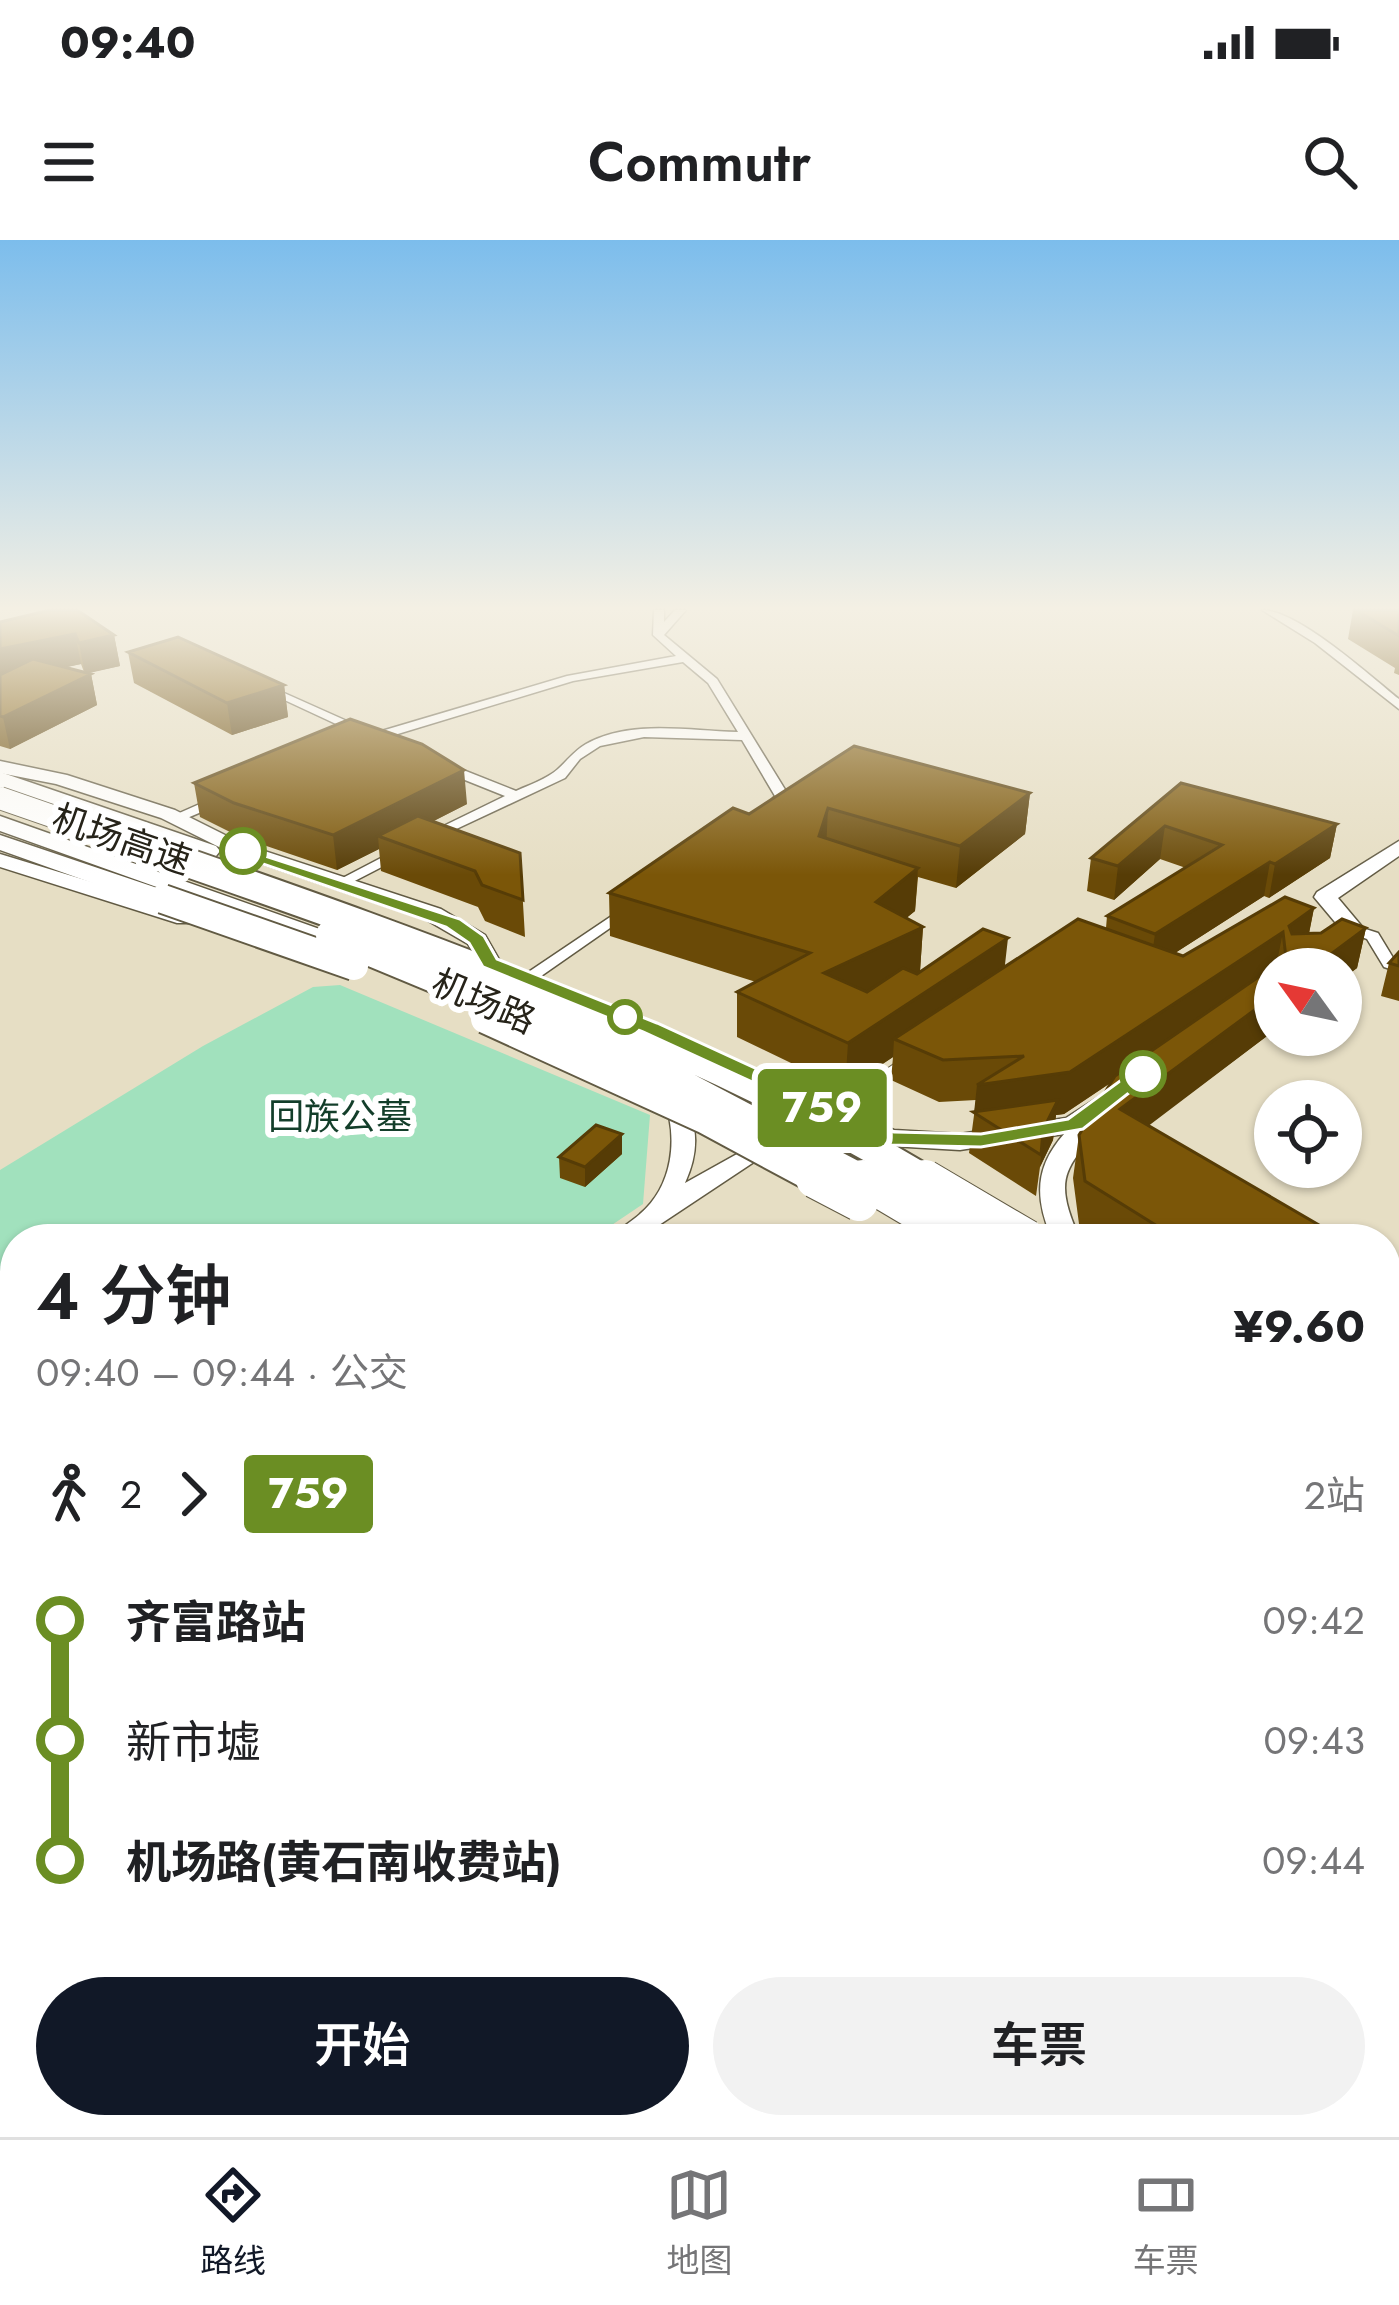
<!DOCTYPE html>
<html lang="zh">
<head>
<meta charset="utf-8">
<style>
	body { margin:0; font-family:Jost,"Noto Sans SC",sans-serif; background:#f2f2f2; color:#202124; height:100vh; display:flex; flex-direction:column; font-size:45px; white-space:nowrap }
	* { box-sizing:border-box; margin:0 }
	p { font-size:39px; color:#757577 }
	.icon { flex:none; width:66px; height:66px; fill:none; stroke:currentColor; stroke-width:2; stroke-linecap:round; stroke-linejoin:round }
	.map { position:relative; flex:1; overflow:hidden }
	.sheet { position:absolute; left:0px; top:984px; width:1401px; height:915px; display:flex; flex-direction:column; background:#fff; border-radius:48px 48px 0 0; box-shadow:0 3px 9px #0004 }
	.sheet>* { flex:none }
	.badge { padding:0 24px; border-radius:9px; font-size:42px; line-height:78px }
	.needle { width:78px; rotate:303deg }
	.buttons { position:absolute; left:1254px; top:708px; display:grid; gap:24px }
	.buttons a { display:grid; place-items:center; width:108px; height:108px; border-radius:50%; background:#fff; box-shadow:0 3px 9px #0004; font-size:60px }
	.map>.badge { position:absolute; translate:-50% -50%; box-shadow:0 0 0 6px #fff }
	.legs { display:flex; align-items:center; gap:18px; height:132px; padding:0 36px; font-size:39px }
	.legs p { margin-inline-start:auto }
	.overview { display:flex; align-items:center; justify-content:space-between; height:204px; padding:0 36px }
	h1 { font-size:66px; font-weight:600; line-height:90px }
	.cta { display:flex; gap:24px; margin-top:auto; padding:24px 36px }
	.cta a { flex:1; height:138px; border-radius:72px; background:#111827; color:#fff; font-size:48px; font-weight:600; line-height:138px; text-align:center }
	.cta a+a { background:#f2f2f2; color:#202124 }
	ul { padding:0 36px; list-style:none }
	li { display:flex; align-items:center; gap:42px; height:120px; font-size:45px }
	li i { display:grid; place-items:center; width:18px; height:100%; margin:0 15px; background:currentColor }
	li i::after { content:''; width:30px; height:30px; margin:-15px; border:9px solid; border-radius:50%; background:#fff }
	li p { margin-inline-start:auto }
	li:first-child i { background:linear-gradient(#0000 50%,currentColor 0) }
	li:last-child i { background:linear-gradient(currentColor 50%,#0000 0) }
	.status { display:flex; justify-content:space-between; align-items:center; height:84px; padding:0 60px; background:#fff; direction:ltr }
	.status svg { height:33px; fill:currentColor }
	header { display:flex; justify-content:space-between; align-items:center; height:156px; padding:0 36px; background:#fff; font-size:54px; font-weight:600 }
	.menu { display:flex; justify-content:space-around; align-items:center; height:168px; border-top:3px solid #e0e0e0; background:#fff; font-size:33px; color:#757577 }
	.menu a { display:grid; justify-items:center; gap:6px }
	.menu .on { color:#111827 }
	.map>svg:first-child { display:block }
	.commercial { fill:#d6d1e6 }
	.green { fill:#a1e1bd }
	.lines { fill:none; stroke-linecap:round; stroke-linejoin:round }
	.service-far1-casing { stroke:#615a43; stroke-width:10 }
	.service-casing { stroke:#615a43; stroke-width:16 }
	.minor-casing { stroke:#615a43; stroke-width:3 }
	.tertiary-casing { stroke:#615a43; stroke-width:3 }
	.secondary-casing { stroke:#615a43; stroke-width:3 }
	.trunk-casing { stroke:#615a43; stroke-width:3 }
	.motorway-casing { stroke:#615a43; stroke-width:3 }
	.path { stroke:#8d8774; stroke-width:4.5; stroke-dasharray:4.5 8; stroke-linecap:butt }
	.service-far1 { stroke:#fff; stroke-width:8 }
	.service { stroke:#fff; stroke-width:14 }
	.minor { fill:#fff; fill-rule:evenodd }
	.tertiary { fill:#fff; fill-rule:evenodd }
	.secondary { fill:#fff; fill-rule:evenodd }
	.trunk { fill:#fff; fill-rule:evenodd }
	.motorway { fill:#fff; fill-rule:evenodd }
	.motorway-bridge-far2-casing { stroke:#615a43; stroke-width:24; stroke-linecap:butt }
	.motorway-bridge-far1-casing { stroke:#615a43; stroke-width:32; stroke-linecap:butt }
	.motorway-bridge-casing { stroke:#615a43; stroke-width:40; stroke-linecap:butt }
	.path-bridge { stroke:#8d8774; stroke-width:4.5; stroke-dasharray:4.5 8; stroke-linecap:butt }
	.motorway-bridge-far2 { stroke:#fff; stroke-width:22 }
	.motorway-bridge-far1 { stroke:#fff; stroke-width:28 }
	.motorway-bridge { stroke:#fff; stroke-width:38 }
	.wall { fill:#6a4a07; fill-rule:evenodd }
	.shaded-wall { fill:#563c06 }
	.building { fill:#7b5608; stroke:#563c06; stroke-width:3 }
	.line-1 { fill:#6b8e23; stroke:#fff; stroke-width:3 }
	.stop-1-dot { fill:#fff; stroke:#6b8e23; stroke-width:6 }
	.labels { text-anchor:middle; stroke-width:12; stroke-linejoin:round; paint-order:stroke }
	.street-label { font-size:36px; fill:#262319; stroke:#fff }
	.park-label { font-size:36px; fill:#133e2a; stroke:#fff }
</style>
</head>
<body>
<div class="status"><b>09:40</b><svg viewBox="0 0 49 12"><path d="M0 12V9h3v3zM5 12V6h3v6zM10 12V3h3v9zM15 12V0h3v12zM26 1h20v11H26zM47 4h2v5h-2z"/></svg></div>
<header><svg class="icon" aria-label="menu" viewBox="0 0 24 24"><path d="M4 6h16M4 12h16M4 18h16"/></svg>Commutr<svg class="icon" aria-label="search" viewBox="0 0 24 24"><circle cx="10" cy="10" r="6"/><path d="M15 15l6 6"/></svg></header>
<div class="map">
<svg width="1399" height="1897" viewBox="0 0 1399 1897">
	<rect width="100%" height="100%" fill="#e6dec4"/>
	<path class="commercial" d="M764 1884H1137L1121 1897H784Z"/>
	<path class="green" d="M340 745 650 875 643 964 591 999H15V1238L0 1241V930L203 806 313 747Z"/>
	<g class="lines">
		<defs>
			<path id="service-far1" d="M833 871 898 826"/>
			<path id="service" d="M269 1897 278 1884"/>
			<path id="minor" d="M654 370H664V382L675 370H686L664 395 717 439 789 556 774 574 769 575 762 571 775 556 742 500 644 497 600 506 580 519 565 538 435 599 430 600 423 596 505 556 440 530V524H448L516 551C529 545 547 539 558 529 568 520 574 511 586 504 631 479 689 491 738 492L708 443 683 422 573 441 368 503 364 502V497L263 450 273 448 367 490 368 495 567 436 676 416 653 395Z
				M1262 370C1298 370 1369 435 1399 459V469L1315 403Z
				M220 555 227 559 225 562 180 581 175 582 168 578Z
				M400 608 405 609V615L345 646H335L333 643Z
				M628 665 635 669 633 672 534 741H524V735Z
				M1353 685 1378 693 1395 721 1399 722V732L1384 727 1367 699 1348 692V686Z
				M1399 1657V1686L1386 1692V1663Z
				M730 1884H772L781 1897H739Z
				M1124 1884H1162L1154 1897H1117Z"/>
			<path id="tertiary" d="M674 850 685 857C698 888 699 912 685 943L771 895 838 875 849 882 846 887 816 894 760 918 638 999H610C618 989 630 983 640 974 673 946 679 897 663 857Z
				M15 1406V1466L0 1472V1413Z"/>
			<path id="secondary" d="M0 521 67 535 175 570 243 604 441 669 485 695 501 723 490 730 482 728 468 704 425 679 229 612 161 578 56 544 0 533Z
				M1399 601V616L1338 658 1364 689 1361 694 1310 729H1284L1340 688 1314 657 1317 652Z
				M0 614 193 673 196 678 193 683H177L0 627Z
				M1122 842 1135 850 1105 875 1108 879C1068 927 1050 933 1080 999H1052C1035 959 1034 928 1064 894L960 910 890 906 790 865 786 860 799 852 894 890 960 894 1066 878Z"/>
			<path id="trunk" d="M0 576 359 703 362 708 359 713H341L0 591Z
				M1386 1303 1399 1307V1341L1386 1337Z"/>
			<path id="motorway" d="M0 532 216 606 220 611 216 616H198L0 547Z
				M0 595 172 653 176 659 163 667 154 665 0 610Z
				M1386 1230 1399 1234V1267L1386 1263Z
				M1386 1279 1399 1283V1319L1386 1315Z"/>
		</defs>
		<use href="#service-far1" class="service-far1-casing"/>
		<use href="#service" class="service-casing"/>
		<use href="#minor" class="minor-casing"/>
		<use href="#tertiary" class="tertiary-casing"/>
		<use href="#secondary" class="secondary-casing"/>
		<use href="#trunk" class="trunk-casing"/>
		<use href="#motorway" class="motorway-casing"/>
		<path class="path" d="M1386 1194 1399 1203"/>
		<use href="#service-far1" class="service-far1"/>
		<use href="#service" class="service"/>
		<use href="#minor" class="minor"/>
		<use href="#tertiary" class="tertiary"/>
		<use href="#secondary" class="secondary"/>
		<use href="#trunk" class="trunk"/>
		<use href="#motorway" class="motorway"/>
		<defs>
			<path id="motorway-bridge-far2" d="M0 558 179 620"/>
			<path id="motorway-bridge-far1" d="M171 617C430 707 693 801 930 942
				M163 659 354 726
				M330 695 655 830 868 942
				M485 779 704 879 821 942"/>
			<path id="motorway-bridge" d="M815 939 859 962
				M863 939 964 999
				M925 939 1027 999"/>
		</defs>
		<use href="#motorway-bridge-far2" class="motorway-bridge-far2-casing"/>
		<use href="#motorway-bridge-far1" class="motorway-bridge-far1-casing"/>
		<use href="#motorway-bridge" class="motorway-bridge-casing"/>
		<path class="path-bridge" d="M1386 1246 1399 1237"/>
		<use href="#motorway-bridge-far2" class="motorway-bridge-far2"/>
		<use href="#motorway-bridge-far1" class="motorway-bridge-far1"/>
		<use href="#motorway-bridge" class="motorway-bridge"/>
	</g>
	<path class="wall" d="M1353 370H1399V435L1394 433 1395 428 1348 399Z
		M0 382 114 395 120 426 87 433 91 434 97 465 10 509 0 506ZM81 424 84 432 66 427Z
		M128 412 284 445 288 477 232 495 134 443Z
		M194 543 467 564 433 581 520 613 525 697 485 681 478 667 381 631 379 609 337 630 240 597 200 577Z
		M1181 543 1337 584 1330 618 1269 658 1264 656 1175 713 1183 716 1314 668 1309 694 1366 688 1357 728 1341 740V729L1275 790 1148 885 1343 999H1101L1079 984 1073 938 1079 895 1112 842 1064 874 1056 875 1053 900 1040 927 1036 956 969 913 976 860 939 862 891 840 893 817 845 849 737 797V752L756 742 610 696 609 653 749 574 1030 553 1025 594 956 648 918 637 915 671 906 678 923 687 920 731 1005 727 1106 688 1107 676 1186 628 1160 619 1114 660 1087 651 1091 618Z
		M1399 712V761L1381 756 1389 723Z
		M622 914 585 947 560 938 559 917Z
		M1386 1024 1399 1031V1193L1386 1185Z"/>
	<path class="shaded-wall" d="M75 394 81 424 0 442V409Z
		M114 395 120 426 85 434 79 403Z
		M91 434 97 465 10 509 3 477Z
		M284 445 288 477 232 495 227 463Z
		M464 530 467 564 393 602 378 596 379 609 337 630 333 595Z
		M1030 553 1025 594 956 648 960 606Z
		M828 568 826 610 819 596Z
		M1337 584 1330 618 1269 658 1275 624Z
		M1165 586 1160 619 1114 660 1118 626Z
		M1270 622 1264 656 1150 729 1155 694Z
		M918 628 915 671 874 705 876 662Z
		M1314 668 1306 707 1285 723 1289 686Z
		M923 687 920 731 822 778 824 733Z
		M1366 688 1357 728 1341 740V729H1311Z
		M1283 692 1275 732 1064 874 1056 875 1053 900 1040 927 1041 915 974 873 977 845Z
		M1008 698 1003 742 894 799 893 817 845 849 848 803Z
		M1275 755V790L1114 912 1120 869Z
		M622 894V914L585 947V927Z
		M1399 1556V1605L1386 1615V1565Z
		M190 1884H234L225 1897H181Z
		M462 1884H500L490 1897H452Z"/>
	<path class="building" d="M50 370H77L114 395 79 403 75 394 0 409V382Z
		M1356 370H1399V396Z
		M178 397 284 445 227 463 128 412Z
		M33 419 91 434 3 477 0 476V435Z
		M350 479 422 504 464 530 333 595 234 563 194 543Z
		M854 506 1030 553 960 606 828 568 819 596 918 628 876 662 923 687 824 733 867 752 903 728 917 734 983 689 1008 698 848 803 737 752 810 713 609 653 733 568 749 574Z
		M1181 543 1337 584 1275 624 1270 622 1155 694 1107 676 1222 605 1165 586 1118 626 1091 618Z
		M418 576 520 613 523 660 482 645 475 631 378 596Z
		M1285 657 1314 668 1289 686 1292 694 1321 693 1342 679 1366 688 1311 729H1275V755L1120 869 1343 999H1178L1085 941 1079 895 1115 836 1286 718 1283 692 1070 832 977 845 1024 816 943 820 894 799 1078 679 1183 716Z
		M1399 712V726L1389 723Z
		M1058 860 1043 890 1041 915 973 872Z
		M596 885 622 894 585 927 559 917Z
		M1386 1024 1399 1031V1139L1386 1130Z
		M1386 1380 1399 1390V1556L1386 1565Z
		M15 1711V1884H190L181 1897H0V1723Z
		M339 1884H462L452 1897H329Z
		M665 1884H723L742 1897H656Z"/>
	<linearGradient id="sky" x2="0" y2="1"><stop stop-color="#7cbdec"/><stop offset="0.58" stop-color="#f4f0e4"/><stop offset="1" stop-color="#f4f0e4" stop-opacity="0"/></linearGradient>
	<rect width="1399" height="635" fill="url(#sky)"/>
	<path class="line-1" d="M237 607 460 679 484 696 497 719 657 783 894 892 981 894 1068 879 1135 830 1153 834 1083 889 981 907 890 905 643 792 483 727 469 703 446 687 237 615Z"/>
	<g class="stop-1-dot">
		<circle cx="243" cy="611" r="21"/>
		<circle cx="625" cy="777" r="15"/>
		<circle cx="1143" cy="834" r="21"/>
	</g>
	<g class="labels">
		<g class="street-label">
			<text transform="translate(122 599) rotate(19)" y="13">机场高速</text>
			<text transform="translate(484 761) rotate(23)" y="13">机场路</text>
		</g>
		<g class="park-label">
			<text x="340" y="889">回族公墓</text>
		</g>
	</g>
</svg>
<div class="buttons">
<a><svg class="needle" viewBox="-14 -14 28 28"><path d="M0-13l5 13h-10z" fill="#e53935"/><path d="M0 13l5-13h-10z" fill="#757577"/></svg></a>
<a><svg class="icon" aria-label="locate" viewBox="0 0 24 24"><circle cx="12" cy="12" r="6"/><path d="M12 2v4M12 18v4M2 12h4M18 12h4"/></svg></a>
</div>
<b class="badge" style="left:822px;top:868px;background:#6b8e23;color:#fff">759</b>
<section class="sheet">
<div class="overview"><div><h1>4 分钟</h1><p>09:40 – 09:44 · 公交</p></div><b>¥9.60</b></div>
<div class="legs"><svg class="icon" aria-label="walk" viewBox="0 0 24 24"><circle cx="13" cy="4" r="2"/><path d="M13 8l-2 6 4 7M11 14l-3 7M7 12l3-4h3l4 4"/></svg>2<svg class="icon" aria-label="forward" viewBox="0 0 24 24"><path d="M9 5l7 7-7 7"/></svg><b class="badge" style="background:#6b8e23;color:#fff">759</b><p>2站</p></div>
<ul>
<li><i style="color:#6b8e23"></i><b>齐富路站</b><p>09:42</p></li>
<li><i style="color:#6b8e23"></i><span>新市墟</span><p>09:43</p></li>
<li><i style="color:#6b8e23"></i><b>机场路(黄石南收费站)</b><p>09:44</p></li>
</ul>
<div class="cta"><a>开始</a><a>车票</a></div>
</section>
</div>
<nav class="menu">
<a class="on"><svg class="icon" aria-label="directions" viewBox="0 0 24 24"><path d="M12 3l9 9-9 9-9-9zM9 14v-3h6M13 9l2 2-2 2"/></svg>路线</a>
<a><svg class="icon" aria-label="map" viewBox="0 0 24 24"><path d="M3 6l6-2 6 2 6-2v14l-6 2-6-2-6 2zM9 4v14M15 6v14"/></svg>地图</a>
<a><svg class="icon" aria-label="tickets" viewBox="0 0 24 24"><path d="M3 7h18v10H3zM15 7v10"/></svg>车票</a>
</nav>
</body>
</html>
